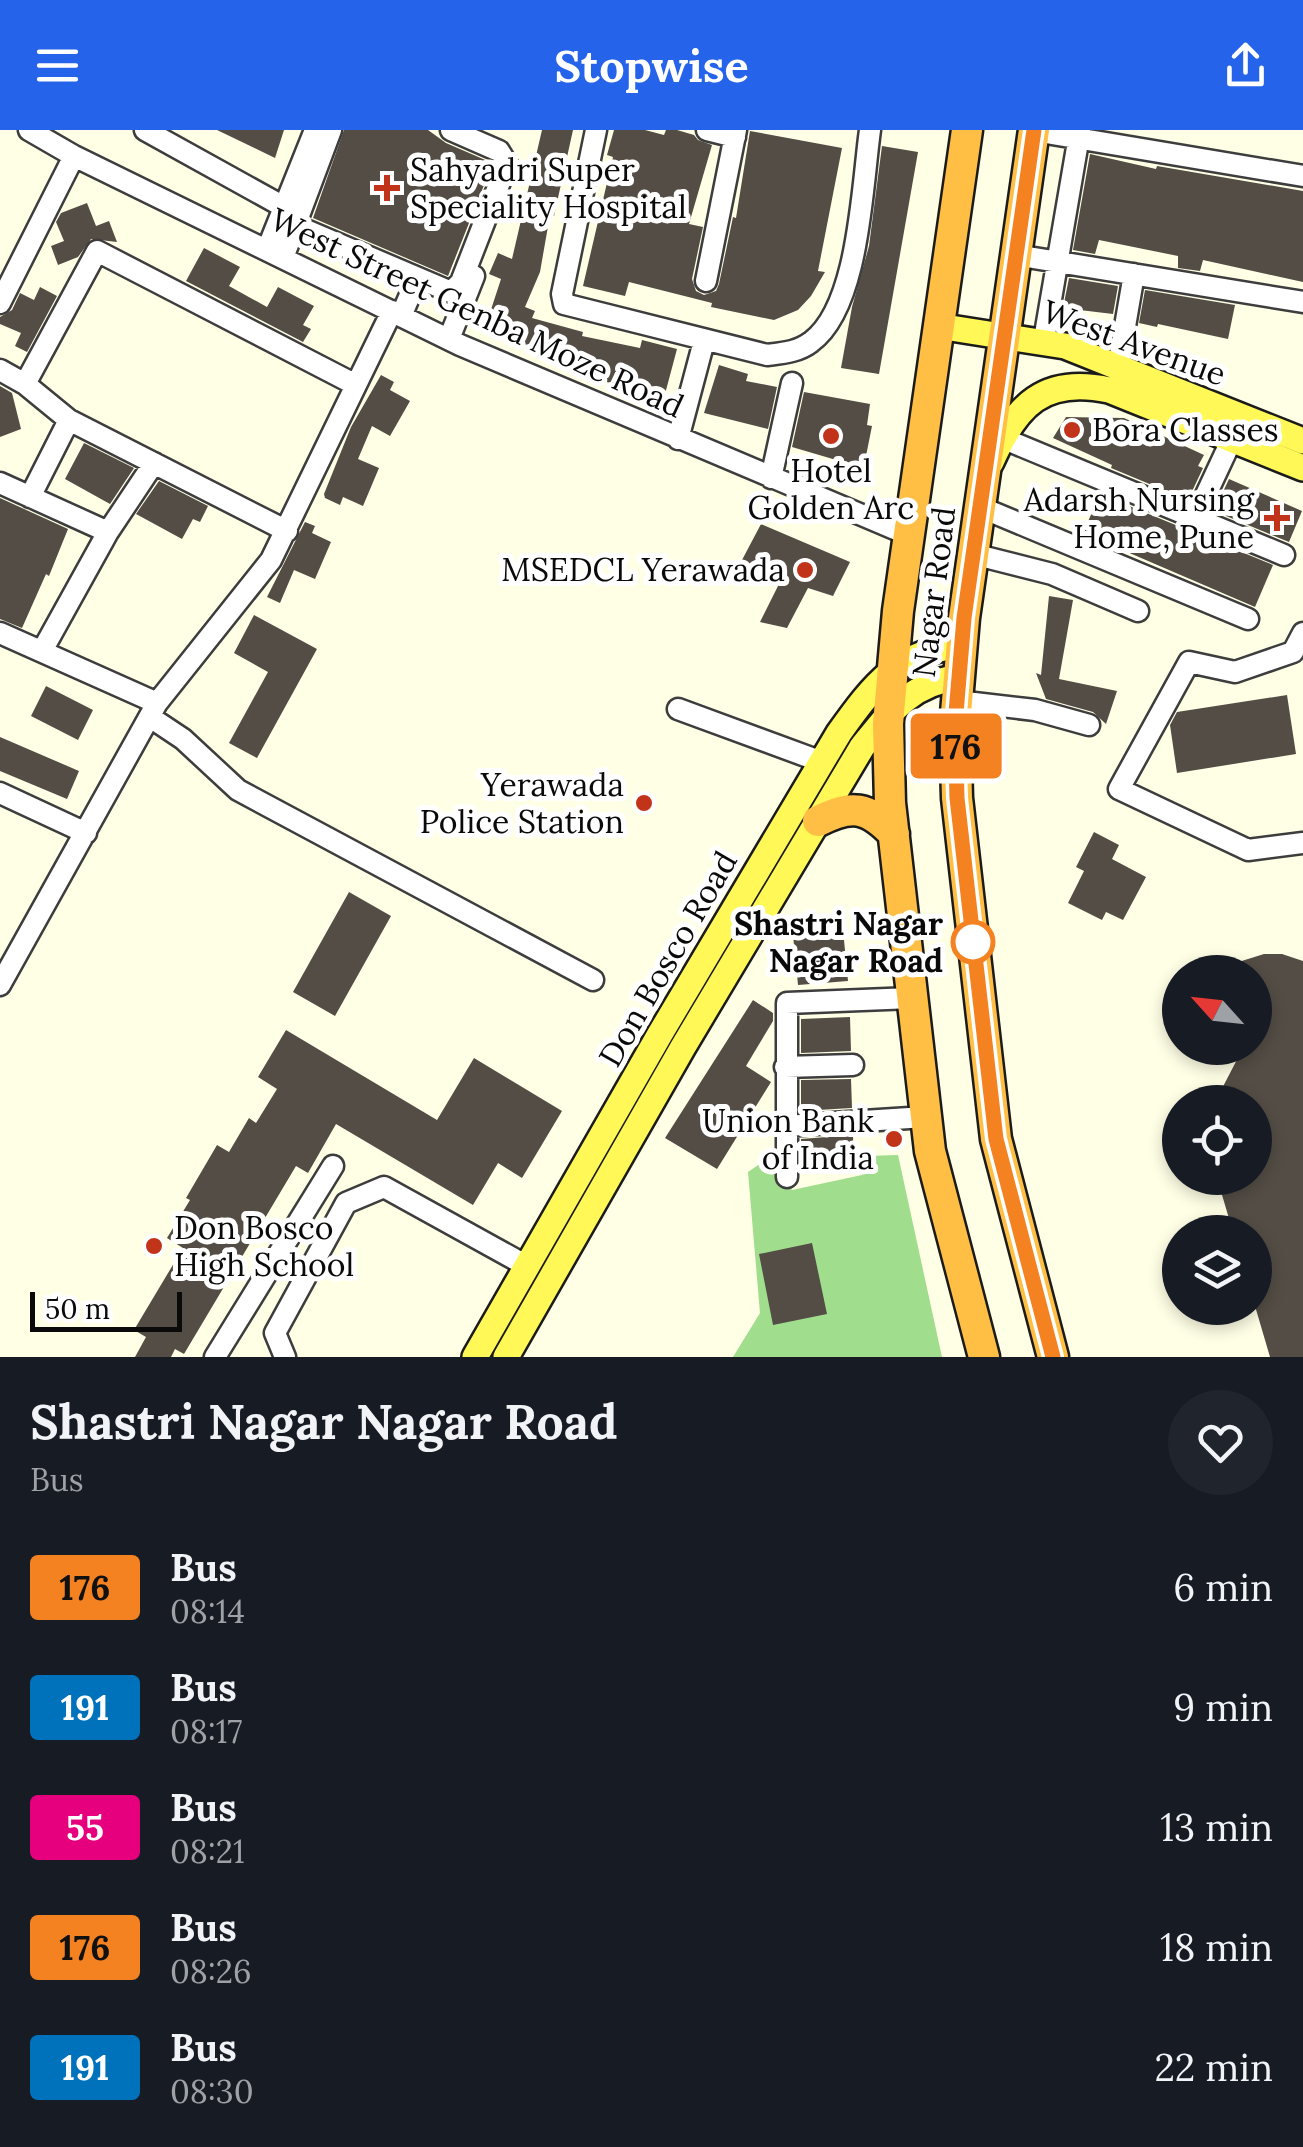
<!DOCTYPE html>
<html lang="en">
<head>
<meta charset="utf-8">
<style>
	body { margin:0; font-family:Lora,serif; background:#20242c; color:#f1f3f6; height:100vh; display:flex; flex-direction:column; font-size:38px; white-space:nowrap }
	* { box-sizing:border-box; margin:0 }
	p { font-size:32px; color:#9ea1a6 }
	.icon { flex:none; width:55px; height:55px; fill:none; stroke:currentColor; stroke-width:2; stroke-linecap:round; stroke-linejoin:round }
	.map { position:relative; height:1227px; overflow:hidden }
	.drawer { display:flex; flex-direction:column; background:#171b24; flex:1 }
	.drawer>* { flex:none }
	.badge { padding:0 20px; border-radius:8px; font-size:35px; line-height:65px }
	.needle { width:65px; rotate:297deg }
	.controls { position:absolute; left:1162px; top:825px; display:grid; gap:20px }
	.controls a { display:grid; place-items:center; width:110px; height:110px; border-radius:50%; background:#171b24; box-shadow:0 5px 15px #0003; font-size:50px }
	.scale { position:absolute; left:30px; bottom:25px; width:152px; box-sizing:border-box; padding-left:10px; border:5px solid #0a0a0a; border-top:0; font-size:28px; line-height:35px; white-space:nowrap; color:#0a0a0a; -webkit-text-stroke:8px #fff; paint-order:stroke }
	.map>.badge { position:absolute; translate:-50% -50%; box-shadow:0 0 0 5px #fff }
	.round { display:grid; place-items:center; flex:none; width:105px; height:105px; border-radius:52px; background:#20242c }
	.headline { display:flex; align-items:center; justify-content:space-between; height:170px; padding:0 30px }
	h1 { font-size:48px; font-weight:700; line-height:75px }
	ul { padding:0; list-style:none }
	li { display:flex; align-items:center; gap:30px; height:120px; padding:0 30px }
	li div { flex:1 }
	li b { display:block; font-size:38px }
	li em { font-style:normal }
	li .badge { min-width:110px; font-weight:700; text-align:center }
	header { display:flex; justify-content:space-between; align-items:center; height:130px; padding:0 30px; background:#2563eb; color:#fff; font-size:45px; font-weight:700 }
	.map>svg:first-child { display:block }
	.forest { fill:#a0dd8d }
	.building { fill:#534d45 }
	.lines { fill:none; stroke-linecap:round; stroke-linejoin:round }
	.minor-casing { stroke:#3d3d3d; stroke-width:25 }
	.major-casing { stroke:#1b1b1b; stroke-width:30 }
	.highway-casing { stroke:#1b1b1b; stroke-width:35 }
	.minor { stroke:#fff; stroke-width:20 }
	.major { stroke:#fff856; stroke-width:25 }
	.highway { stroke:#ffbf44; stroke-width:30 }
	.line-casing { stroke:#fff; stroke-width:22 }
	.line { stroke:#f58220; stroke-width:15 }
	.poi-dot { fill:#c2341a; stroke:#fff; stroke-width:4 }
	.stop-dot { fill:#fff; stroke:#f58220; stroke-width:5 }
	.labels { text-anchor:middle; stroke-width:10; stroke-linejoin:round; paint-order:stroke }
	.poi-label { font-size:32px; fill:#0a0a0a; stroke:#fff; text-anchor:end }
	.street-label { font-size:32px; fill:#0a0a0a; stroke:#fff }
	.stop-label { font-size:32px; font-weight:bold; fill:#0a0a0a; stroke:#fff; text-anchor:end }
</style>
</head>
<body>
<header><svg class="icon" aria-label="menu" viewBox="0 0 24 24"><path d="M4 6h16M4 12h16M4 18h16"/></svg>Stopwise<svg class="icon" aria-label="share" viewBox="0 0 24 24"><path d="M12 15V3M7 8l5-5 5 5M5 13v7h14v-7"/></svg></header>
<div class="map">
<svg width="1303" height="1227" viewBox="0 0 1303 1227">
	<rect width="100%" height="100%" fill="#ffffe6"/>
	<path class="forest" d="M773 1025 792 1060 862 1045 866 1026 898 1025 942 1227H733L760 1183 748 1042Z"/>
	<path class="building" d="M217 0H284L275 28Z
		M344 0H428L446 13 490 32 492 35 448 146 313 88Z
		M542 0H573L554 86 550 85 540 142 525 177 535 181 532 188 583 202 582 206 640 218 642 210 677 219 665 264 582 247 584 239 538 226 540 219 484 201 501 149 489 144 498 123 512 129Z
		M614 0H645L664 5 666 0H677L694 5 698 10 712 15 689 94 703 97 692 149 696 161 704 165 716 161 719 154 733 87 736 88 750 1 842 18 818 141 825 142 811 166 798 180 774 190 711 177 712 173 629 152 625 166 583 156 613 27 607 25Z
		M882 16 918 22 879 244 841 238 852 177 869 116Z
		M1090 24 1156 39 1157 36 1303 61V152L1203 130 1200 141 1178 138V126L1099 110 1095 124 1073 120Z
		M87 73 96 96 109 91 117 112 91 109 78 127 58 135 51 116 64 111 56 92 61 83Z
		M204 118 240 137 229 156 267 177 278 157 314 176 303 195 311 199 303 212 186 151Z
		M1069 148 1118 156 1113 184 1063 178Z
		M40 157 57 166 27 222 15 216 21 203 0 194V187L12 180 20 163 34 170Z
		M1145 160 1235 175 1228 209 1158 194 1157 197 1139 193Z
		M719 235 748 244 746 251 777 257 768 299 704 283Z
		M381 245 394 252 390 260 410 271 390 306 372 296 358 329 379 338 363 376 343 367 340 375 325 368 324 364 351 297Z
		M0 256 12 263 21 299 0 307Z
		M804 262 870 274 867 295 872 296 866 326 862 325 860 337 792 317Z
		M1066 287 1124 288 1204 325 1198 336 1203 338 1188 370 1111 338 1112 335 1053 308Z
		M84 313 134 338 110 374 65 349Z
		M1229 349 1302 381 1289 412 1214 381Z
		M159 351 208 376 200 392 193 389 182 409 136 384Z
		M1100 364 1273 435 1255 477 1083 403Z
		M0 368 68 399 49 446 46 444 22 498 0 489Z
		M305 392 315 396 312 403 331 412 315 449 294 440 280 473 267 467Z
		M761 394 850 432 833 466 808 458 787 498 760 492 782 448 742 430Z
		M1049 466 1073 470 1059 549 1117 561 1106 594 1093 582 1046 569 1036 543 1041 545Z
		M254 485 317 519 257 628 229 613 268 542 234 523Z
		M46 556 93 580 78 610 31 586Z
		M1287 565 1296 624 1177 643 1170 595 1177 582Z
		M0 607 79 641 67 669 0 641Z
		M1094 702 1119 715 1112 729 1146 747 1123 790 1106 782 1102 790 1068 773 1084 741 1076 737Z
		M349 762 391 786 335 886 293 862Z
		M843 800 848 851 798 855 793 805Z
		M1264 824H1282L1303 831V1227H1270L1255 1176V1102H1233L1217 1048H1255V972H1215L1243 918H1255V842H1217L1216 839Z
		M753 870 773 883V891L746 936 771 952 717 1039 665 1008Z
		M850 887 851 921 801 923V889Z
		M286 900 437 990 474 928 562 981 522 1048 498 1033 473 1075 336 994 308 1043 296 1036 184 1224 175 1219 171 1227H135L146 1207 134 1200 183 1118 167 1108 190 1070 186 1068 217 1015 229 1022 249 988 256 993 277 959 258 947Z
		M851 949 852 978 801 981V950Z
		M853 1005 854 1040 801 1043V1009Z
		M812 1113 827 1184 773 1195 759 1124Z"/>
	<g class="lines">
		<defs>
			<path id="minor" d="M29 0 74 26 460 215 909 405
				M145 0 284 77
				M596 0 562 164 564 174 767 225C783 223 798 222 811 212 859 177 862 57 870 0
				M707 0 735 7
				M1034 1 1303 46
				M294 95 451 162 461 152 507 34 499 21 451 0
				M267 120 315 0
				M1016 125 1303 172
				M283 128 331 0
				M706 151 736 0
				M0 173 74 26
				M401 186 417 149
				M449 209 474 146
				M1044 210 1080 0
				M1118 237 1134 144
				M0 240 25 254 69 290 287 401
				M25 254 97 121 356 255
				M1002 308 1284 425
				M678 309 704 211
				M771 348 792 253
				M0 353 108 402
				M30 367 69 290
				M980 377 1248 489
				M1196 386 1232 309
				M973 424 1052 444 1138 481
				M0 503 157 573
				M1303 503 1293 522 1235 542 1189 532 1119 659 1248 720 1303 713
				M42 521 108 402 154 333
				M957 571 1035 580 1089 595
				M678 579 822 632
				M150 587 183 609 238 660 593 850
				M0 663 86 703
				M0 855 157 573 271 430 392 181
				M785 937 853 935
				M786 996 925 987
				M787 1047V873L912 868
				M215 1227 333 1036
				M285 1227 275 1203 346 1073 384 1057 527 1136"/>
			<path id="major" d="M938 196 1065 216 1303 311
				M991 332C1016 275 1044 246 1109 260L1303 338
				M475 1227 660 904 839 603C874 554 899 521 963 515
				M506 1227 683 917 862 617C891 581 910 554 959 547"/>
			<path id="highway" d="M967 0 898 481 888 594 890 673 930 1021 984 1227
				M1034 0 964 488 955 595 957 668 996 1009 1053 1227
				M818 691C852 674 867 676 894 704"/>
		</defs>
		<use href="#minor" class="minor-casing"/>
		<use href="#major" class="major-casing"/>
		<use href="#highway" class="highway-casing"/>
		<use href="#minor" class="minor"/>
		<use href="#major" class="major"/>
		<use href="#highway" class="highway"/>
	</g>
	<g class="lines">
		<defs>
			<path id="line" d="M1034 0 964 488 955 595 957 668 996 1009 1053 1227"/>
		</defs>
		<use href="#line" class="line-casing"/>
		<use href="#line" class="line"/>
	</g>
	<g class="poi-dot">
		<path d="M382 43h10v10h10v10h-10v10h-10v-10h-10v-10h10z"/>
		<circle cx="1072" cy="300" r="10"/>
		<circle cx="831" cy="306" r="10"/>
		<path d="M1272 373h10v10h10v10h-10v10h-10v-10h-10v-10h10z"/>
		<circle cx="805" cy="440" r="10"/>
		<circle cx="644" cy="673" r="10"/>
		<circle cx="894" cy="1009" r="10"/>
		<circle cx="154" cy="1116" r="10"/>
	</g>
	<circle class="stop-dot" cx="973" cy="812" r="20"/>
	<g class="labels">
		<g class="poi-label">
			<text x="410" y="51" text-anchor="start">Sahyadri Super<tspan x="410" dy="37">Speciality Hospital</tspan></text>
			<text x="1092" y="311" text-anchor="start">Bora Classes</text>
			<text x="831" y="352" text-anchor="middle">Hotel<tspan x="831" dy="37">Golden Arc</tspan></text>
			<text x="1254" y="381">Adarsh Nursing<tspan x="1254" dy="37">Home, Pune</tspan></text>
			<text x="785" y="451">MSEDCL Yerawada</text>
			<text x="624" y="666">Yerawada<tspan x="624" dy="37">Police Station</tspan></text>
			<text x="874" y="1002">Union Bank<tspan x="874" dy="37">of India</tspan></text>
			<text x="174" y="1109" text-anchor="start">Don Bosco<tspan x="174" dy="37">High School</tspan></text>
		</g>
		<g class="street-label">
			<text transform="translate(477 183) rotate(25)" y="11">West Street Genba Moze Road</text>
			<text transform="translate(1134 213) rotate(20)" y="11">West Avenue</text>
			<text transform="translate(934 462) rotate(-83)" y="11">Nagar Road</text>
			<text transform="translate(668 829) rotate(-60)" y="11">Don Bosco Road</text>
		</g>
		<g class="stop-label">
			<text x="943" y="805">Shastri Nagar<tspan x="943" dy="37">Nagar Road</tspan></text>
		</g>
	</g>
</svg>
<div class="controls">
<a><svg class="needle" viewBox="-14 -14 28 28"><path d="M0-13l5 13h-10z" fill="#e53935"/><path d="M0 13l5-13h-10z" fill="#9ea1a6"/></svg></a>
<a><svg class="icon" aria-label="locate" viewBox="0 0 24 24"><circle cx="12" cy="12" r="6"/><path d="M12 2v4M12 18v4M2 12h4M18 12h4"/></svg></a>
<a><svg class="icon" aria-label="layers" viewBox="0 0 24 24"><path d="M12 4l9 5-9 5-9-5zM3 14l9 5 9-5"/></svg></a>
</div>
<div class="scale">50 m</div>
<b class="badge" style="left:956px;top:616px;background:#f58220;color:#111">176</b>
</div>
<section class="drawer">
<div class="headline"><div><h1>Shastri Nagar Nagar Road</h1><p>Bus</p></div><a class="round"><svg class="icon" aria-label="heart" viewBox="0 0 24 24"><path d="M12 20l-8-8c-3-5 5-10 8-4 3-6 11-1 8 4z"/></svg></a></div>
<ul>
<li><span class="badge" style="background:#f58220;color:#111">176</span><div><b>Bus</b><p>08:14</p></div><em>6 min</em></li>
<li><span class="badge" style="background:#0072bc;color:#fff">191</span><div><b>Bus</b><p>08:17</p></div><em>9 min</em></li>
<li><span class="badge" style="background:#e6007e;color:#fff">55</span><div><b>Bus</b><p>08:21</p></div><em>13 min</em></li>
<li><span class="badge" style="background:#f58220;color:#111">176</span><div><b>Bus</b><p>08:26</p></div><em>18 min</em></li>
<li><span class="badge" style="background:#0072bc;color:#fff">191</span><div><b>Bus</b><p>08:30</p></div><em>22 min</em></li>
</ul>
</section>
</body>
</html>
